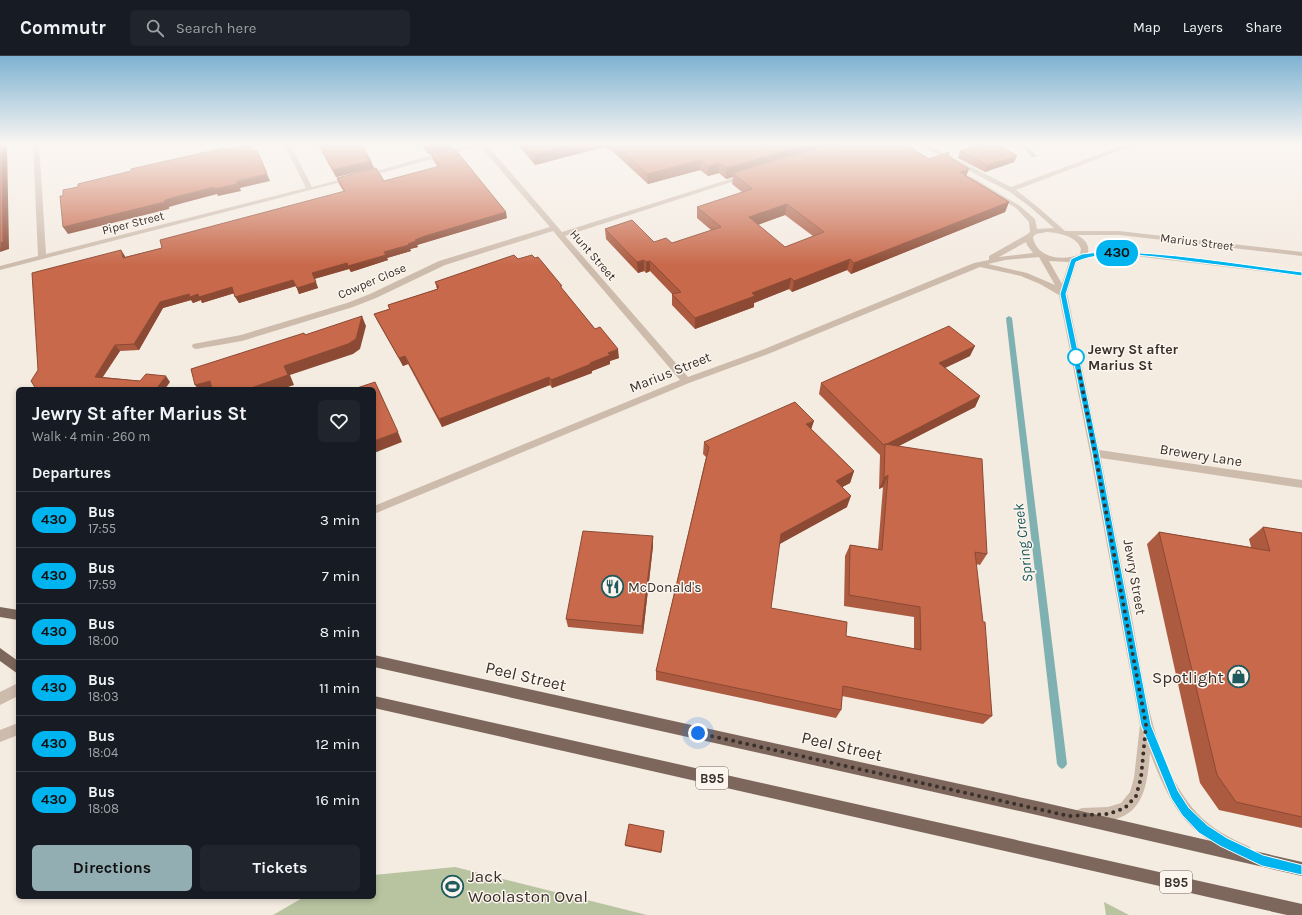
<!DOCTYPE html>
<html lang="en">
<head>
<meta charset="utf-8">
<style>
	body { margin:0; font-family:Karla,sans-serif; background:#20242c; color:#f1f3f6; height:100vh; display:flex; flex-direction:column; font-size:15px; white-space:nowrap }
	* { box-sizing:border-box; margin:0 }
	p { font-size:13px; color:#9ea1a6 }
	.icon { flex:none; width:22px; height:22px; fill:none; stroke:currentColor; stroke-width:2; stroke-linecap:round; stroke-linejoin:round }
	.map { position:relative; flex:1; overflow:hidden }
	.panel { position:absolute; left:16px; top:331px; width:360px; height:512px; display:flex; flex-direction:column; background:#171b24; border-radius:6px; box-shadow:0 2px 6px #0003 }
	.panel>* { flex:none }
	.badge { padding:0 8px; border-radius:13px; font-size:14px; line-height:26px }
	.you { position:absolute; width:20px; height:20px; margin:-10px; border:3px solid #fff; border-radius:50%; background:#1a73e8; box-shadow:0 0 0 6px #1a73e833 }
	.map>.badge { position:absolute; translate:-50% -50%; box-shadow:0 0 0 2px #fff }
	h2 { padding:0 16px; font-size:15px; line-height:36px }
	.round { display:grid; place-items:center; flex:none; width:42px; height:42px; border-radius:6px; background:#20242c }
	.headline { display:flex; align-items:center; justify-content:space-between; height:68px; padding:0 16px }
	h1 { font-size:19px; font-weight:700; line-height:30px }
	.button { display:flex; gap:8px; margin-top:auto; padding:8px 16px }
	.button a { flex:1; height:46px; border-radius:6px; background:#92aeb2; color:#111; font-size:16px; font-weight:700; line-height:46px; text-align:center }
	.button a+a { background:#20242c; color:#f1f3f6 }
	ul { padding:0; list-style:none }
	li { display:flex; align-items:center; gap:12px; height:56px; padding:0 16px; border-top:1px solid #363941 }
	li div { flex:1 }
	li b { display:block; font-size:15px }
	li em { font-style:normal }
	li .badge { min-width:44px; font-weight:700; text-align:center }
	header { display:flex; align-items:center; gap:24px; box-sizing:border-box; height:56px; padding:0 20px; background:#171b24; border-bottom:1px solid #363941 }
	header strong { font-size:19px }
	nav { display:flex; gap:22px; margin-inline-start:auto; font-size:14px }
	.search { width:280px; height:36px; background:#20242c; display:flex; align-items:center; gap:10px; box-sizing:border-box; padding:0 14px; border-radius:6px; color:#9ea1a6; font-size:15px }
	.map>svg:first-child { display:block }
	.green { fill:#b8c4a0 }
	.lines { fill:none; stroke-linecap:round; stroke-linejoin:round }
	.stream { fill:#7fb0b2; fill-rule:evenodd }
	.minor { fill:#cdbbac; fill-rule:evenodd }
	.major { fill:#7d675c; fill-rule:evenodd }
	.wall { fill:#ac5a40; fill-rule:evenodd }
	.shaded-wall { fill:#8c4a34 }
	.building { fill:#c8694b; stroke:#8c4a34; fill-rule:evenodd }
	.line { fill:#00b5ef; stroke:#fff }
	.walk { stroke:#3b302b; stroke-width:4; stroke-dasharray:0 7.2 }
	.stop-dot { fill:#fff; stroke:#00b5ef; stroke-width:2 }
	.labels { text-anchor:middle; stroke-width:3; stroke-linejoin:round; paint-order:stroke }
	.far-street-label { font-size:12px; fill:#3b302b; stroke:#fbf5ee }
	.shield { fill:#fbf5ee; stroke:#756b66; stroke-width:1 }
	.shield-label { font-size:13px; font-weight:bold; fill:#3b302b }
	.stop-label { font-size:14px; font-weight:bold; fill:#3b302b; stroke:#fbf5ee; text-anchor:start }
	.street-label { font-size:14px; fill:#3b302b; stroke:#fbf5ee }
	.poi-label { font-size:14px; fill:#3b302b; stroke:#fbf5ee; text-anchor:start }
	.water-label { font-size:15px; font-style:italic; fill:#1f5a5e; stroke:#fbf5ee }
	.near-street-label { font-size:17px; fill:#3b302b; stroke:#fbf5ee }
	.near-poi-label { font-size:17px; fill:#3b302b; stroke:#fbf5ee; text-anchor:end }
</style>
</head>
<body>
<header>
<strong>Commutr</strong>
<div class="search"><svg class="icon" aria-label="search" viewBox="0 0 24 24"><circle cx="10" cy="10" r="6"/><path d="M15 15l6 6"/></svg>Search here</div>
<nav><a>Map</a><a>Layers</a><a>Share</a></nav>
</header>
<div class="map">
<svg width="1302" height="859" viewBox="0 0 1302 859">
	<rect width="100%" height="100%" fill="#f4ebe1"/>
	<path class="green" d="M455 811 647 859H273L304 841H374V819Z
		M1104 846 1129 859H1106Z"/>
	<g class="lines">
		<path class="stream" d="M1020 88H1025L1036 99V101H1032Z
			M1009 260 1012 262 1067 708 1065 711 1062 713 1059 711 1057 708 1006 262Z"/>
		<path class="minor" d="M33 88H39L46 198 306 132 284 88H290L312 131 350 121 353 123 0 214V210L38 200Z
			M471 88H486L562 176 743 119H747V121L565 180 688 321 762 294 974 207 989 204V200L1026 179 1030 176 1029 166 1016 152 968 123V121H972L1020 150 1035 163 1037 173 1054 172 1029 150 1010 136 918 88H926L1011 131 1127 88H1137L1016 134 1040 153 1065 175H1119L1302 196V200L1119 179H1077C1084 183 1090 188 1088 197L1135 196 1302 216V220L1135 200 1085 201 1077 205 1067 237 1099 394 1302 424V432L1101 402C1111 455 1121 508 1132 562 1144 625 1152 708 1197 757 1212 773 1230 782 1250 791L1252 796 1250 801 1245 803C1187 779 1172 754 1150 697 1147 730 1144 763 1102 765 1094 765 1085 767 1077 764L1075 759 1077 754 1082 752 1108 751 1121 747 1130 736 1134 722 1140 669 1090 397 1059 239 1040 228 1021 220 980 211 768 298 689 327 374 458V450L680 324 553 175 445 209 376 242 353 251 242 285 196 293 193 292 192 290 193 288 241 279 347 247 370 238 439 205 550 171 480 90 366 121 363 119ZM1047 176C1059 177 1077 180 1081 193L1080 198C1064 206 1036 202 1033 181L1036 178ZM1026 186 1027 189 1033 197 999 201ZM1039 201 1055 229 1027 217 988 208 1005 204ZM1049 205 1069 206 1062 228Z
			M18 627V640L0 649V636Z
			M18 667V679L0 686V674Z"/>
		<path class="major" d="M0 551 18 554V564L0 561Z
			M0 592 18 605V618L0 605Z
			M374 599 1037 745 1302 806V820L1037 759 374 611Z
			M374 640 1302 848V859H1287L374 652Z"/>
	</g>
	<path class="wall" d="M321 88H361L371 105 374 112 336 121 322 96 319 89H321Z
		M421 88H450L451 92 428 98Z
		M517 88H905L929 103 948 99 967 120 1009 146 1005 156 851 218 847 214 792 236 789 233 754 247V251L695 273 672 249V238L650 215 646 217 644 215 638 217 606 183 605 173 654 186 672 187 711 174 697 162V151L742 136 732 128 733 121 726 123 719 117 708 120 700 114 648 128 610 93 608 94 604 91 535 109ZM785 159 813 180 785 191 758 169Z
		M960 95 1014 106 985 116 958 102Z
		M431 98 507 162 417 189 418 191 410 193 411 195 387 202 388 204 351 216 349 213 314 223 318 232 299 238 296 230 239 247 234 237 202 247 201 244 193 247 191 244 163 252 139 294 120 295 103 321 140 325 170 326 36 333 125 200V201L162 192 344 136 339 128 337 122 384 125 438 111 433 104Z
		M518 203 562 233 619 302 610 305V308L592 315V317L552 332 550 329 442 371 408 308 403 310 378 266 374 258 389 253 388 249 437 233 435 226Z
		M970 300 945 312 980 340 975 351 899 390 987 498 980 509 976 508 992 660 983 668 842 640 841 654 836 662 656 624V615L706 401 703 398 704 386 811 373 854 415 850 427 842 431 847 451 779 488 771 552 846 580 914 593V561L844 550 845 500 850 489 878 493 883 431 879 433 880 399 819 338 821 327Z
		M1263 471 1302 477V772L1219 754 1200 727 1147 488 1159 476 1251 491 1249 483Z
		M653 480V490L643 578 568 571 566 563Z
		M664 775 661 797 625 790V789Z"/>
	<path class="shaded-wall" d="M2 88H7L9 193 0 196Z
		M426 88H450L451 92 428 98Z
		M573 88H604V91L535 109 534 99Z
		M608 88H610V93L608 94Z
		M810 88H846L733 117V121L726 123 727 112Z
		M958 88H964L958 91Z
		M1017 100 1014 106 985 116 988 109Z
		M701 104 700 114 648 128 647 118Z
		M371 105 374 112 336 121 333 114Z
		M719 107V117L708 120V110Z
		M969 113 965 123 960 116Z
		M267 118 270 125 240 132 241 135 218 140 217 138 183 147 169 151V153L68 178 63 171 179 140Z
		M1009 146 1005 156 851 218 854 207Z
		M787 148 785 159 748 172 749 161Z
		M506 156 507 162 417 189 418 191 410 193 411 195 387 202 388 204 351 216 348 210 408 188 415 184 425 180Z
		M121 194 125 200 127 208 123 202Z
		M850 203 847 214 792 236 794 225Z
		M644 204V215L638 217 637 206Z
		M650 205V215L646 217V206Z
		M347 207 349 213 314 223 312 217Z
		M791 222 789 233 754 247V251L695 273V262L752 237Z
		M293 224 296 230 239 247 235 241Z
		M316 226 318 232 299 238 297 232Z
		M232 231 235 237 202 247 201 244 193 247 191 244 163 252 139 294 134 288 160 246 189 238H198Z
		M362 260 366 270 360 293 353 298 290 319 294 329 282 333H251V332L284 310Z
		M115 289 120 295 99 326 95 321Z
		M975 290 970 300 934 317 939 307Z
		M618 293 619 302 610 305V308L592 315V317L552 332 551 324 590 307 608 297Z
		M405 300 408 308 403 310 399 302Z
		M166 320 170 326 165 333H156Z
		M549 321 550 329 442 371 439 363Z
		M210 325 215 333H198L195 329Z
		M980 340 975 351 885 397V389Z
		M814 365 810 377 806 368Z
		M398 376 402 386 374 397V385Z
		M854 415 850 427 833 436 836 425Z
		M888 419 883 431 879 433 884 422Z
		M851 440 847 451 778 489 781 478Z
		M653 480V490L643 578 642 570Z"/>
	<path class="building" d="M0 88H2L3 186 0 187Z
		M361 88 371 105 333 114 319 89 322 88Z
		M524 88H573L534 99Z
		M616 88H810L727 112 719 107 708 110 701 104 647 118Z
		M835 88H905L929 103 949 96 948 99 954 104 969 113 960 116 1009 146 854 207 850 203 794 225 791 222 752 237 755 240 695 262 672 238 681 236 650 205 646 206 644 204 637 206 605 173 632 164 654 186 666 182 672 187 721 171 697 151 752 133 733 117 775 104ZM787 148 824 176 785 191 749 161Z
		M980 88H998L1017 100 988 109 960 95Z
		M250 89 253 95 257 94 267 118 237 125V128L215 133 214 131 179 140 165 144V146L63 171 60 140H63V134L78 131V128L131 115V113L224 92 225 94Z
		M454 92 506 156 425 180 415 184 416 185 408 188 409 189 384 196 386 199 348 210 347 207 312 217 316 226 297 232 293 224 235 241 232 231 199 241 198 238 190 241 189 238 160 246 134 288 115 289 95 321 140 325 146 318 166 320 156 333H36L31 325 38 314 32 217 121 194 123 202 162 192 160 184 345 135 337 122 376 112 384 125 440 110 431 98Z
		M514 199 518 203 532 199 535 202 538 201 562 230H560L595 273 600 271 618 293 608 297 610 299 590 307 591 308 551 324 549 321 439 363 405 300 399 302 374 258 390 253 388 249 438 233 437 231H439L435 226Z
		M362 260 356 283 348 288 284 310 288 319 251 332V333H212L210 325 195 329 191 313 304 277 305 279Z
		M949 270 975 290 939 307 980 340 887 388H885L884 389 821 327Z
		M375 326 398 376 374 385V333H354Z
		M795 346 814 365 806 368 854 415 836 425 851 440 781 478 771 552 847 566 846 580 921 594 920 551 849 539 850 489 882 494 888 419 884 422 885 388 982 403 987 498 975 496 983 566H985L992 660 843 630 841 654 656 615 709 391 704 386Z
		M1263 471 1302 477V761L1236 746 1217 719 1159 476 1270 495Z
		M583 475 653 480 642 570 566 563Z
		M629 768 664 775 661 796 625 789Z"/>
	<linearGradient id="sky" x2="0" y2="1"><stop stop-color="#7eb2d2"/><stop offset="0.42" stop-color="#faf6f2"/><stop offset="1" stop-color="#faf6f2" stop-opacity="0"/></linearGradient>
	<rect width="1302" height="209" fill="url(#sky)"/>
	<path class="line" d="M1099 196C1167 195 1235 208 1302 216V220C1269 215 1235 211 1202 207 1167 203 1108 191 1076 206L1066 238 1099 397 1151 669 1178 735 1189 752 1207 769 1227 782 1263 799 1302 809V819L1262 810 1220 790 1199 777 1182 759 1171 742 1141 669 1092 397 1060 238 1071 203 1082 198Z"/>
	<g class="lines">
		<path class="walk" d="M698 677 1069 760 1108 758 1125 752 1136 740 1141 722 1146 669 1095 397 1075 295 1076 301"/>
	</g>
	<defs>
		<symbol id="restaurant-ring" viewBox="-11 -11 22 22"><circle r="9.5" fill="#fbf5ee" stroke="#1f5a5e" stroke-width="1.5"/><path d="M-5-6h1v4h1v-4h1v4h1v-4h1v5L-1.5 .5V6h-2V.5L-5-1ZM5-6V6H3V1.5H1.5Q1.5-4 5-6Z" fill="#1f5a5e"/></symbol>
		<symbol id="shop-ring" viewBox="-11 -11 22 22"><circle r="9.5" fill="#fbf5ee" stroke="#1f5a5e" stroke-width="1.5"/><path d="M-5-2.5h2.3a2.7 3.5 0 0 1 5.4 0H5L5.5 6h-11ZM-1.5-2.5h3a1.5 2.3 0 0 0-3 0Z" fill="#1f5a5e"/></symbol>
		<symbol id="stadium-ring" viewBox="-11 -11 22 22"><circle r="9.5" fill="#fbf5ee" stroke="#1f5a5e" stroke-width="1.5"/><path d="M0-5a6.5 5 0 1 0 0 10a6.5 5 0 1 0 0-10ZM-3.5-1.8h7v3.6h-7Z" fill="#1f5a5e"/></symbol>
	</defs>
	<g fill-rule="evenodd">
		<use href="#restaurant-ring" x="600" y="518" width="25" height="25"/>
		<use href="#shop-ring" x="1226" y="608" width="25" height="25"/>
		<use href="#stadium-ring" x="440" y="818" width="25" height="25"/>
	</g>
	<circle class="stop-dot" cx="1076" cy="301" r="8"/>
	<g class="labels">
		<g class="far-street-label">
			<text transform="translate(133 167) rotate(-14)" y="4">Piper Street</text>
			<text transform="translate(1197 186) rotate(7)" y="4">Marius Street</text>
			<text transform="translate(593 199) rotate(49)" y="4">Hunt Street</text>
			<text transform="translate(372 225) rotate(-23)" y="4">Cowper Close</text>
		</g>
		<g class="shield">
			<rect x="696" y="711" width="32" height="22" rx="3"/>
			<rect x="1160" y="815" width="32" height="22" rx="3"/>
		</g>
		<g class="shield-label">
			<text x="712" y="727">B95</text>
			<text x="1176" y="831">B95</text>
		</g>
		<g class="stop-label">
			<text x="1088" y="298">Jewry St after<tspan x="1088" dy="16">Marius St</tspan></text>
		</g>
		<g class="street-label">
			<text transform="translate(670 316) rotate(-22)" y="5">Marius Street</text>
			<text transform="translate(1201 399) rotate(9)" y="5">Brewery Lane</text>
			<text transform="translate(1135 521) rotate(80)" y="5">Jewry Street</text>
		</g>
		<g class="poi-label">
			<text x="628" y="536">McDonald's</text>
		</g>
		<g class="water-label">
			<text transform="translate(1023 487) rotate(-97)" y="5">Spring Creek</text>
		</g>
		<g class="near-street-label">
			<text transform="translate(526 620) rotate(13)" y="6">Peel Street</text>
			<text transform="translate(842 690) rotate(13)" y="6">Peel Street</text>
		</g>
		<g class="near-poi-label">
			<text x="1224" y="627">Spotlight</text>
			<text x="468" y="826" text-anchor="start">Jack<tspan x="468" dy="20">Woolaston Oval</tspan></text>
		</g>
	</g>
</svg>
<div class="you" style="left:698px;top:677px"></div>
<b class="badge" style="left:1117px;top:197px;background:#00b5ef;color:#111">430</b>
<section class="panel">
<div class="headline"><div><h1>Jewry St after Marius St</h1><p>Walk · 4 min · 260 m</p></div><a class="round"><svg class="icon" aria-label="heart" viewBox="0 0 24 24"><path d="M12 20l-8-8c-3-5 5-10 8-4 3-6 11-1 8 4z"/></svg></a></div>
<h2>Departures</h2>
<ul>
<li><span class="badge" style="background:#00b5ef;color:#111">430</span><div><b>Bus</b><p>17:55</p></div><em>3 min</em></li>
<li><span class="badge" style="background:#00b5ef;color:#111">430</span><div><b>Bus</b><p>17:59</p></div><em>7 min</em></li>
<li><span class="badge" style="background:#00b5ef;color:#111">430</span><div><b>Bus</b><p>18:00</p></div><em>8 min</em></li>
<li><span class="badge" style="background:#00b5ef;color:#111">430</span><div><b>Bus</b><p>18:03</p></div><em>11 min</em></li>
<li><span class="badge" style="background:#00b5ef;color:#111">430</span><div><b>Bus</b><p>18:04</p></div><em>12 min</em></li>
<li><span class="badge" style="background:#00b5ef;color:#111">430</span><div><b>Bus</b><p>18:08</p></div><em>16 min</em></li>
</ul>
<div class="button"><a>Directions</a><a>Tickets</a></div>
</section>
</div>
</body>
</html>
